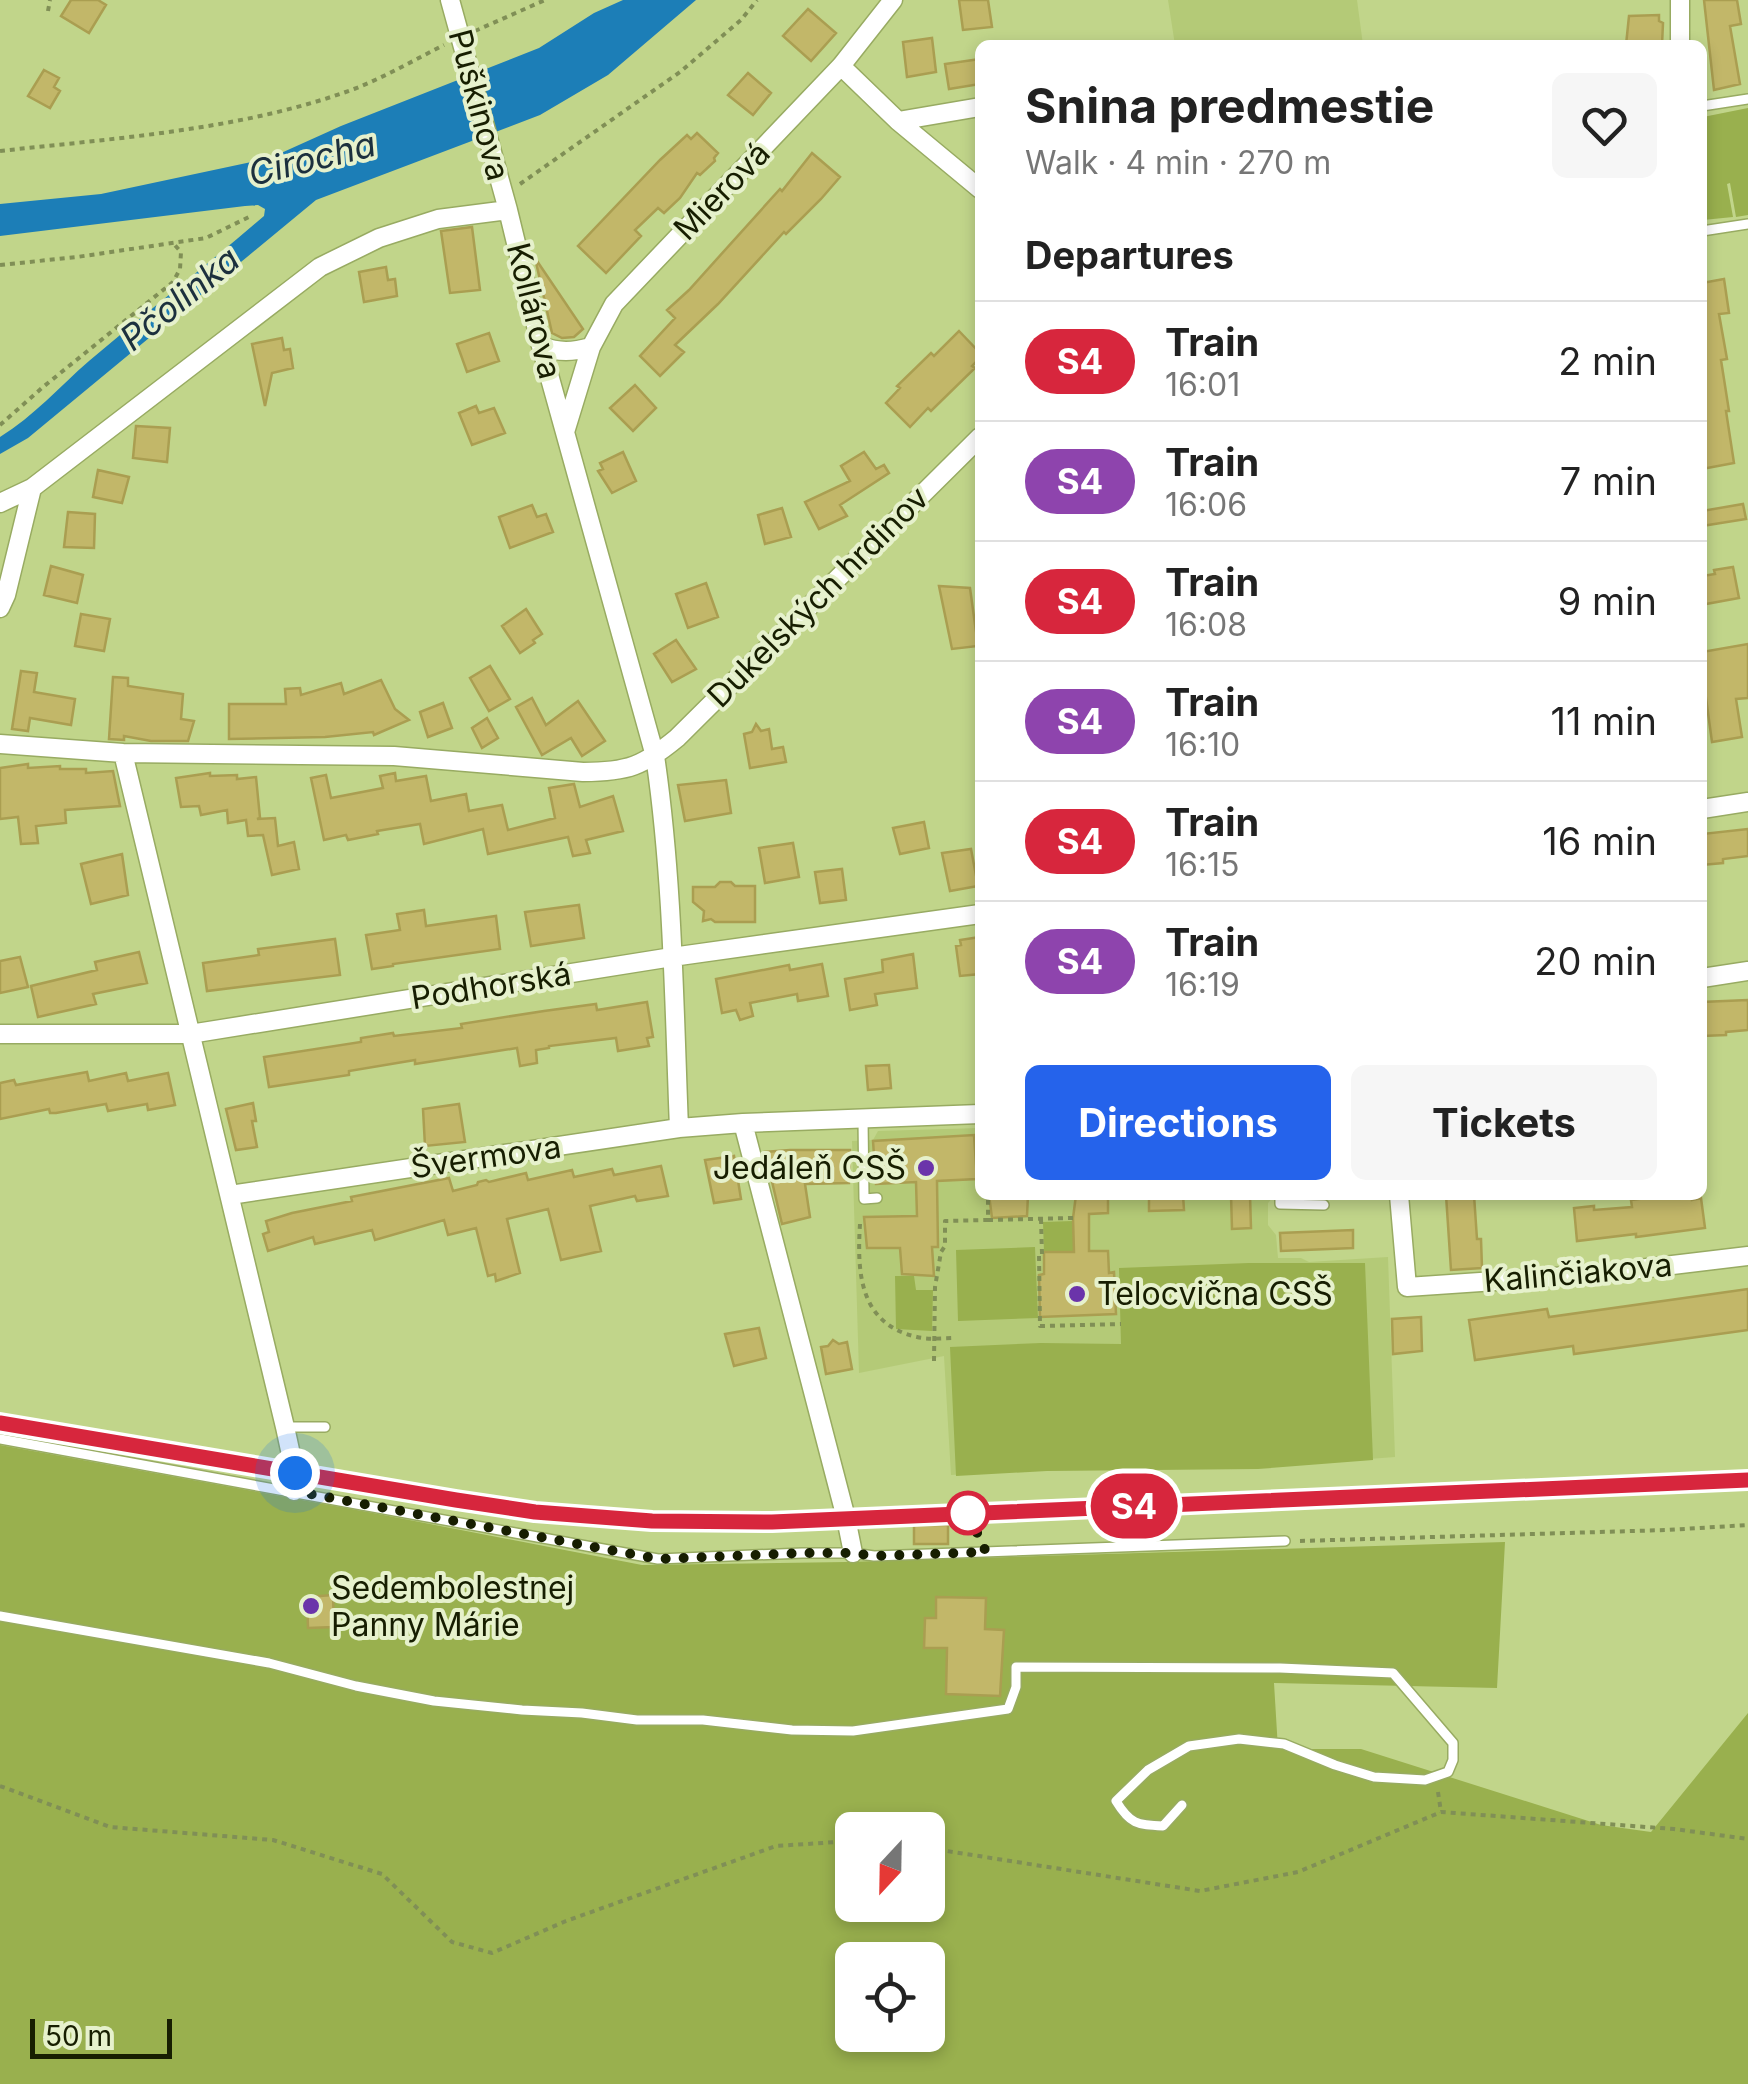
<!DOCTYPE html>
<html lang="en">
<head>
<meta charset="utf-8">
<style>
	body { margin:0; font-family:Inter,sans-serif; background:#f6f6f6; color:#222; height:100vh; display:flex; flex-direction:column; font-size:38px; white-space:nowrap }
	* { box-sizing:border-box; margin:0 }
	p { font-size:32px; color:#767676 }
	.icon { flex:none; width:55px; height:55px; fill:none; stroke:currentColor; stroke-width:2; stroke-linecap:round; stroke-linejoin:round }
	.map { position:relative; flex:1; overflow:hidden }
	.side { position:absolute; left:975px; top:40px; width:732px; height:1160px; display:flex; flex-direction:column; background:#fff; border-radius:15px; box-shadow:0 5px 15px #0003 }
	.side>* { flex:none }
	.badge { padding:0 20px; border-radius:32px; font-size:35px; line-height:65px }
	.needle { width:65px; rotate:202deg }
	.controls { position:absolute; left:835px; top:1812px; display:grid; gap:20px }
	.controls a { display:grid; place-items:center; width:110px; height:110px; border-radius:15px; background:#fff; box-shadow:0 5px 15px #0003; font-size:50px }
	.scale { position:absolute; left:30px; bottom:25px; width:142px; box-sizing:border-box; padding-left:10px; border:5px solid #171e01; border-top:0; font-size:28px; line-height:35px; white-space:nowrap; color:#171e01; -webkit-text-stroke:8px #e6f1cc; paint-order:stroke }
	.you { position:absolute; width:50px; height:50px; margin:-25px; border:8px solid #fff; border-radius:50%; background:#1a73e8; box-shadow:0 0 0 15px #1a73e833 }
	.map>.badge { position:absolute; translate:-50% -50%; box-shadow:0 0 0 5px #fff }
	h2 { padding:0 50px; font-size:38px; line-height:90px }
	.round { display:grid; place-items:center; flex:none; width:105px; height:105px; border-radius:15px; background:#f6f6f6 }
	.headline { display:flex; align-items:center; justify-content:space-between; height:170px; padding:0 50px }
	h1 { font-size:48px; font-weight:700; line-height:75px }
	.action { display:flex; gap:20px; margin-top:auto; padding:20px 50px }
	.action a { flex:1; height:115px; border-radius:15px; background:#2563eb; color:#fff; font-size:40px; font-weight:700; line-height:115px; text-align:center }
	.action a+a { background:#f6f6f6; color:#222 }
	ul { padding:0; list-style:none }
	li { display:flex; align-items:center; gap:30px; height:120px; padding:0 50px; border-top:2px solid #e0e0e0 }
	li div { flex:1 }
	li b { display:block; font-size:38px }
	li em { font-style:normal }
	li .badge { min-width:110px; font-weight:700; text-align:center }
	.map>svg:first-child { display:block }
	.built { fill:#b4ca77 }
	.green { fill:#99b04e; fill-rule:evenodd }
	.water { fill:#1c7eb7 }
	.building { fill:#c2b769; stroke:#aa9e51; stroke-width:2.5 }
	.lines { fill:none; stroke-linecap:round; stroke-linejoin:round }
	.lane-casing { stroke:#98ab62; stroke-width:12 }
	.street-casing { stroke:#98ab62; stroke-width:21 }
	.path { stroke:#808f56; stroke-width:4; stroke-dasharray:5 5; stroke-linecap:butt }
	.lane { stroke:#fff; stroke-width:9 }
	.street { stroke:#fff; stroke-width:18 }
	.rail-casing { stroke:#5d6939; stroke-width:10 }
	.rail { stroke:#e6f1cc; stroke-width:6; stroke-dasharray:19; stroke-linecap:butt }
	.line-casing { stroke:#fff; stroke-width:22 }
	.line { stroke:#d7263d; stroke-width:15 }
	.walk { stroke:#171e01; stroke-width:10; stroke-dasharray:0 18 }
	.poi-dot { fill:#6b34aa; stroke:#e6f1cc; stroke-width:4 }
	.stop-dot { fill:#fff; stroke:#d7263d; stroke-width:5 }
	.labels { text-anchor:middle; stroke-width:8; stroke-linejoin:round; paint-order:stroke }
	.street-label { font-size:32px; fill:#171e01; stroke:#e6f1cc }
	.poi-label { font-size:32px; fill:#171e01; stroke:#e6f1cc; text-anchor:start }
	.water-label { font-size:35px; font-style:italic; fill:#1c303e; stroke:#e6f1cc }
</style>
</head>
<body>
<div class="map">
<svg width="1748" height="2084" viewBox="0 0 1748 2084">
	<rect width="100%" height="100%" fill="#c1d58a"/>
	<path class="built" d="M1168 0H1357L1363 45H1175Z
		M980 1128V1195H1275L1268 1203V1225L1276 1235 1278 1258H1301L1309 1262 1388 1257 1395 1457 1264 1467 1049 1470 951 1475 944 1356 859 1373 852 1141 873 1140 878 1131Z"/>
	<path class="green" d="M1748 108V215L1736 217 1730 183 1727 184 1733 217 1703 220V117Z
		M1073 1221 1074 1252H1044L1043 1222Z
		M1035 1247 1038 1318 958 1321 956 1250Z
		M1249 1263H1365L1373 1460 1258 1469 1047 1471 956 1476 950 1347 1041 1343 1121 1344 1119 1268Z
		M895 1276H914L916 1290H933L932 1331 896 1329Z
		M0 1445 368 1512 642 1565 846 1562 1505 1542 1497 1688 1274 1683 1278 1749H1361L1601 1825 1651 1832 1748 1713V2084H0ZM852 1830H928V1905H852ZM852 1960H928V2035H852Z"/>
	<path class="water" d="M623 0H696L608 75 540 115 316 200 28 438 0 454V437C34 416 59 387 89 361 147 312 207 265 264 216L265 209 258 205 245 206 0 236V204L101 194 270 158 341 126 539 48 594 13Z"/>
	<path class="building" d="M71 0H98L106 5 89 33 61 16Z
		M959 0H988L992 27 963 30Z
		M1704 0H1737L1741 24 1730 26 1740 84 1714 90Z
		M808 9 836 33 811 61 783 36Z
		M1659 15V21L1663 23 1662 45H1626L1629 16Z
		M932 38 936 72 907 77 903 42Z
		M980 59V84L949 89 945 64Z
		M44 70 59 78 54 87 60 91 50 108 28 96Z
		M748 73 771 93 753 115 728 95Z
		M697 133 718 153 714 158 715 161 700 175 697 173 680 198 664 213 658 208 635 230 641 236 606 273 578 246 660 160 687 135 691 139Z
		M812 153 840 177 821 199 786 234 784 232 718 304 675 345 684 352 660 376 640 356 675 318 667 310 689 290 780 189 782 191Z
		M472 227 480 290 450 293 441 231Z
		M535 258 583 329 574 337 562 338 552 333Z
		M386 267 388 280 395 279 397 296 364 302 359 272Z
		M1724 279 1729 313 1719 314 1727 359 1721 360 1729 411H1726L1734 463 1702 469V283Z
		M959 331 980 353V358L972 366 975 368 931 411 928 408 910 427 886 403 900 388 897 386 931 353 934 356Z
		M489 333 499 361 467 372 457 344Z
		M282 338 284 350 290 349 293 368 272 373 265 406 252 344Z
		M635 385 656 408 633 431 610 408Z
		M476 406 479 413 494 408 505 433 472 445 459 413Z
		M136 426 170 428 167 462 133 458Z
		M623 452 636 481 612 493 598 471 603 469 600 463Z
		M864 452 876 469 884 465 889 473 840 505 847 516 819 529 805 502 850 481 841 466Z
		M98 470 129 477 122 503 93 497Z
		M1743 504 1746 519 1702 526V511Z
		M532 505 537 517 546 514 553 532 510 548 499 517Z
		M782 508 791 537 765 544 758 515Z
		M68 512 95 514 94 548 64 547Z
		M51 566 83 575 77 603 44 595Z
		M1733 567 1739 598 1706 604 1702 591V576L1715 574 1714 570Z
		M706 583 718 617 688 628 676 594Z
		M939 586 970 588 978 646 952 649Z
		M526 609 542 634 533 640 535 643 520 653 502 626Z
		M81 614 110 619 104 651 75 646Z
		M676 640 696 669 672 682 654 654Z
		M1748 644V698L1736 699 1742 737 1712 742 1702 669V652Z
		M490 666 510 699 489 711 470 678Z
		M21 671 37 673 34 692 75 699 71 725 30 718 28 731 12 729Z
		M113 677 128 678V686L183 694 181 719 194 721 188 741H151L124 736V740L109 739Z
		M381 680 395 709 409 720 374 735 373 732 325 737 229 739V704H286L285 689 300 688 301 695 341 683 344 694Z
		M532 698 546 725 578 701 605 741 582 756 571 738 542 755 516 707Z
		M443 703 452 728 428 737 420 712Z
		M487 718 498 738 482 748 472 728Z
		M756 724 761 731 769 729 772 749 783 747 786 762 750 768 744 734 752 732Z
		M28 764V768L60 766V769H86V773L113 771 120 806 65 810 66 823 36 826 38 843 21 844 18 817 0 819V768Z
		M210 773V776L237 775V779L256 777 260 818 257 819 275 818 278 846 294 842 299 869 272 875 263 835 248 836 246 820 228 823 227 810 201 815 199 806 181 807 176 778Z
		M395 773 396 781 426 776 431 801 466 794 469 811 502 805 508 830 555 818 549 788 574 784 580 807 613 796 623 831 586 840 590 853 573 856 568 837 488 854 483 829 424 844 420 824 377 831 378 834 348 840 346 835 324 840 311 778 326 775 331 798 383 788 380 776Z
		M726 780 731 813 685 821 678 785Z
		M924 822 929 848 900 854 893 828Z
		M1748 829V856L1723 859V863L1702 865V834Z
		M793 843 799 877 765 883 759 848Z
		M971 849 978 886 950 891 942 853Z
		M122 854 128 895 91 904 81 864Z
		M842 869 846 900 820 903 815 872Z
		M720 882H731L735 886H755V922H715L711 919 703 921 704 911 693 902V887H715Z
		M579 905 584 938 531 946 525 912Z
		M424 910 426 926 496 916 500 949 393 964V966L372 969 366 935 400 930 397 914Z
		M980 937V974L960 976 956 946 961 945 960 940Z
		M335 939 340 975 207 991 203 963 259 955 258 949Z
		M139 952 147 983 93 994 96 1004 38 1017 31 986 97 970 95 962Z
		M913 954 917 988 875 994 877 1005 850 1010 845 979 883 972 882 960Z
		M20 957 28 987 0 993V961Z
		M822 964 828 996 798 1001 797 994 750 1003 753 1016 740 1020 736 1010 722 1013 716 979 789 965 790 970Z
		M1748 1000V1030L1726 1032V1035L1702 1036V1002Z
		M647 1002 653 1037 647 1038 649 1046 618 1051 616 1038 549 1046V1048L536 1050 537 1063 520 1066 517 1048 415 1064V1060L349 1071V1075L269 1087 264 1057 361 1042V1038L393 1033 394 1036 462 1028 461 1024 544 1011 596 1004 597 1010Z
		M889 1065 891 1088 868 1090 866 1066Z
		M87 1072 89 1081 126 1073 128 1081 168 1073 175 1105 148 1110 147 1104 108 1111 106 1104 56 1113H50L49 1109 0 1119V1083L14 1080 16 1085Z
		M253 1103 256 1121H252L257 1147 236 1150 226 1109Z
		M459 1104 465 1142 425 1146 423 1109Z
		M974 1135 977 1179 937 1181 938 1247H932L934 1276 902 1274 900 1248H867L864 1217 917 1216 916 1182 876 1184 873 1141Z
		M790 1150H850L849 1183 805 1184 810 1217 782 1224 765 1152Z
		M734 1156 741 1199 714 1203 705 1160Z
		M661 1166 668 1196 637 1201 635 1196 590 1206 601 1251 561 1260 548 1209 507 1219 520 1273 496 1281 495 1274 488 1276 476 1228 448 1235 444 1220 375 1240 372 1230 315 1244 313 1237 268 1251 263 1234 269 1232 266 1221 292 1213 352 1201 351 1197 449 1178 453 1191 477 1185 478 1182 486 1180 489 1182 526 1173 528 1180 572 1170 574 1177 612 1169 614 1175Z
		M989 1195H1028L1027 1216 992 1218Z
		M1076 1195H1108V1213L1089 1214V1251H1108L1109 1273 1114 1272 1116 1314 1040 1317 1039 1275 1044 1274V1252H1074L1073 1218Z
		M1149 1195H1183L1184 1210 1149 1211Z
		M1231 1195H1250L1251 1228 1232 1229Z
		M1446 1195H1474L1477 1239H1481L1482 1268 1451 1270Z
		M1670 1195H1692V1200L1701 1198 1705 1228 1636 1237V1234L1577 1241 1574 1208 1594 1206V1210L1632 1207 1631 1200Z
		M1353 1230V1248L1281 1251 1280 1233Z
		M1748 1289V1330L1574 1354 1573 1346 1475 1360 1469 1320 1547 1309 1549 1317Z
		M1421 1317 1422 1351 1393 1354 1392 1319Z
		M759 1328 766 1358 734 1366 725 1334Z
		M833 1340 839 1344 847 1342 852 1369 826 1374 821 1347 828 1346Z
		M914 1525H948V1544H914Z
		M333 1595 334 1627 308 1628 307 1597Z
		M936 1597 986 1598 985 1629 1004 1630 1000 1696 946 1694 947 1648H924L925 1618H936Z"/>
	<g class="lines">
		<defs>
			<path id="lane" d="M1702 106 1748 99
				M1702 231 1748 224
				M863 1119 864 1199 877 1198
				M1280 1195V1204L1324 1205
				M285 1427H325
				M0 1439 658 1559 802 1553H853L874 1556 1285 1541
				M0 1616 269 1663 356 1686 434 1701 522 1710 582 1713 637 1720H703L792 1730 853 1731 1008 1709 1016 1687V1667L1280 1668 1393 1673 1453 1743V1760L1448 1772 1425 1780 1374 1777 1335 1765 1284 1744 1239 1739 1189 1746 1148 1770 1116 1801C1130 1824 1137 1825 1163 1826L1182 1805"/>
			<path id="street" d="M450 0 508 210 541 346 655 756C673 878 674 1004 679 1128
				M1680 45V0
				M841 66 898 121 980 189
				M898 121 980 107
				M541 346C559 353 573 352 591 347L614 304 841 66 893 0
				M565 432 591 347
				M0 503 32 488 320 267 379 238 438 219 508 210
				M0 608 6 595 32 488
				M0 744 123 753 394 756 583 772C628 772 643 766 677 738L980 437
				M123 753 285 1427 295 1473 294 1491
				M1702 809 1748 802
				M1702 978 1748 971
				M0 1034H190L672 957 980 914
				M743 1123 846 1518 853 1553
				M230 1195 679 1128 743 1123 980 1114
				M1399 1195 1407 1287 1597 1274 1748 1256"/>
		</defs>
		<use href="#lane" class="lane-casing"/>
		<use href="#street" class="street-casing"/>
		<path class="path" d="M48 11 50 0
			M475 31 545 0
			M0 151C117 138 243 130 354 89 385 77 414 60 444 45
			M520 184 680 72 741 20 757 0
			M0 265 77 257 206 238 251 216
			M0 425 43 387 173 282 180 269 181 252 172 242
			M1041 1219 1042 1254H1039L1040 1326 1121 1324
			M988 1220 1073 1218
			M860 1224C857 1272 859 1324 917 1337 929 1340 943 1338 956 1338
			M934 1361 935 1287 941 1252 945 1246V1221L988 1220V1195
			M1300 1541 1667 1530 1748 1525
			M0 1786 110 1827 273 1840 382 1874 452 1942 492 1953 566 1921 776 1846 852 1841
			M1438 1792 1441 1812
			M928 1848 1200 1891 1298 1872 1441 1812 1674 1829 1748 1839"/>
		<use href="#lane" class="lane"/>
		<use href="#street" class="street"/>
		<defs>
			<path id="rail" d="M0 1423 535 1511 652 1521H772L1748 1480"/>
		</defs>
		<use href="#rail" class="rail-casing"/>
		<use href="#rail" class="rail"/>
	</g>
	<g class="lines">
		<defs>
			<path id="line" d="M0 1423 456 1500 535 1512 652 1521 772 1522 1748 1480"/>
		</defs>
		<use href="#line" class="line-casing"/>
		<use href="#line" class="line"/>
		<path class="walk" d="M295 1473 294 1491 658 1559 802 1553H853L874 1556 986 1552 968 1513"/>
	</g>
	<g class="poi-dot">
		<circle cx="926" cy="1168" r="10"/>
		<circle cx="1077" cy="1294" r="10"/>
		<circle cx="311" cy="1606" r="10"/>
	</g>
	<circle class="stop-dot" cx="968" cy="1513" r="20"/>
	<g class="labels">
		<g class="street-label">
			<text transform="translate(479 105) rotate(75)" y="11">Puškinova</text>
			<text transform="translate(722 191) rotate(-46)" y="11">Mierová</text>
			<text transform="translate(534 311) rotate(76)" y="11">Kollárova</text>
			<text transform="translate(818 597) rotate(-45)" y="11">Dukelských hrdinov</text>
			<text transform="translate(491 986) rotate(-9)" y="11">Podhorská</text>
			<text transform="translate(486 1157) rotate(-8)" y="11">Švermova</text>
			<text transform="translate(1578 1273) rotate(-5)" y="11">Kalinčiakova</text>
		</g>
		<g class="poi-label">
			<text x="906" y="1179" text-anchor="end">Jedáleň CSŠ</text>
			<text x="1097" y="1305">Telocvična CSŠ</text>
			<text x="331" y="1599">Sedembolestnej<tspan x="331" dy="37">Panny Márie</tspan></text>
		</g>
		<g class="water-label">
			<text transform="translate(312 159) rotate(-14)" y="12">Cirocha</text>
			<text transform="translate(180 299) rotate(-39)" y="12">Pčolinka</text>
		</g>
	</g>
</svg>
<div class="controls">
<a><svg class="needle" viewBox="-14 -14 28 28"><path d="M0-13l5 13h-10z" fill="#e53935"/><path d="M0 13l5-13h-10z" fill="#767676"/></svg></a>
<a><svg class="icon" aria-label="locate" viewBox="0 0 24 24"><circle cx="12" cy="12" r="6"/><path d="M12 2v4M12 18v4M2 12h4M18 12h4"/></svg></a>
</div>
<div class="scale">50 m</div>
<div class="you" style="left:295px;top:1473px"></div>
<b class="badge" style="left:1134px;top:1506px;background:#d7263d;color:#fff">S4</b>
<section class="side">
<div class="headline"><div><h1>Snina predmestie</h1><p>Walk · 4 min · 270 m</p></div><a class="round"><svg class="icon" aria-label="heart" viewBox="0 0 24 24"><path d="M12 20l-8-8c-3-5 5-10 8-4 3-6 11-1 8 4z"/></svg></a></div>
<h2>Departures</h2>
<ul>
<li><span class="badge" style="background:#d7263d;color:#fff">S4</span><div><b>Train</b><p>16:01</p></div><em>2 min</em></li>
<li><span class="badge" style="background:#8e44ad;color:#fff">S4</span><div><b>Train</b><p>16:06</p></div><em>7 min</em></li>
<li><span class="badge" style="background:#d7263d;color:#fff">S4</span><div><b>Train</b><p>16:08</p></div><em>9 min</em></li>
<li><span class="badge" style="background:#8e44ad;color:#fff">S4</span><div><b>Train</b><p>16:10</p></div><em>11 min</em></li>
<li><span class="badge" style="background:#d7263d;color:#fff">S4</span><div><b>Train</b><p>16:15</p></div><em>16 min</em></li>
<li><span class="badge" style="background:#8e44ad;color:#fff">S4</span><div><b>Train</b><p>16:19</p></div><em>20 min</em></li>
</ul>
<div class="action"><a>Directions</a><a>Tickets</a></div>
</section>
</div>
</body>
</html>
